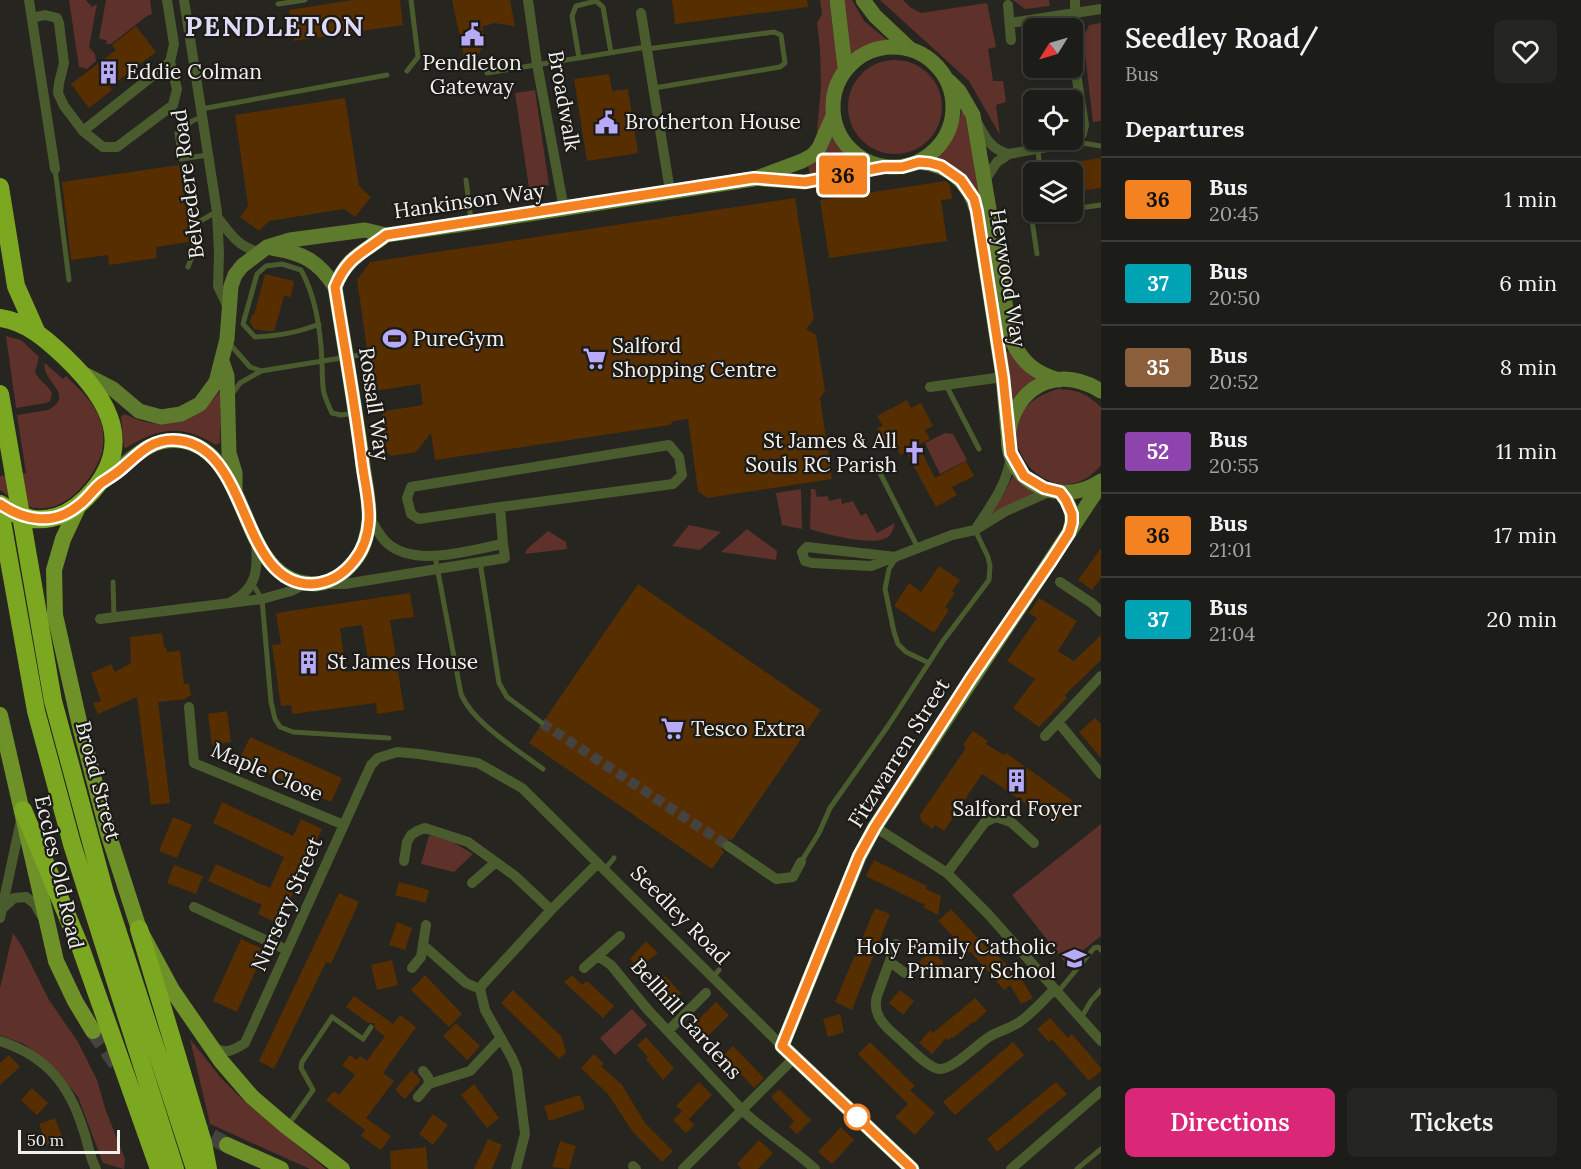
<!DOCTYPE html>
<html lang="en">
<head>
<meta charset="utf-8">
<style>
	body { margin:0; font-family:Lora,serif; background:#252521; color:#f1f3f6; height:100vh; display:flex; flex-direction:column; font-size:22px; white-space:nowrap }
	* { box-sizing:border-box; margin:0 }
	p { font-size:20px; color:#a0a1a2 }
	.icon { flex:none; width:33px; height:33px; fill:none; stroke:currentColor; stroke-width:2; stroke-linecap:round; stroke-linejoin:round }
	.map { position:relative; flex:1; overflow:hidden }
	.panel { display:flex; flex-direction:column; background:#1c1c18; width:480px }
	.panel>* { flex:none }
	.badge { padding:0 12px; border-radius:4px; font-size:21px; line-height:39px }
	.needle { width:39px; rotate:233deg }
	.buttons { position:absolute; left:1023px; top:18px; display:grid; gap:12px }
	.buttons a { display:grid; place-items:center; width:60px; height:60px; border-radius:9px; background:#1c1c18; box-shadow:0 3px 9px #0003,0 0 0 2px #3a3a37; font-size:30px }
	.scale { position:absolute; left:18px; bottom:15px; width:102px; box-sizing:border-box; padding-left:6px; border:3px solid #f1f0ed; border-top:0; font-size:16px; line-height:21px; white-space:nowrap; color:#f1f0ed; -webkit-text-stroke:4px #1c1b17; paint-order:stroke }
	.map>.badge { position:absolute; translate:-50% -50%; box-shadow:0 0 0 3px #fff }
	h2 { padding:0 24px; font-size:22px; line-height:54px }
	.round { display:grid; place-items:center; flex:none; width:63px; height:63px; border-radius:9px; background:#252521 }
	.head { display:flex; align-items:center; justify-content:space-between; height:102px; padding:0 24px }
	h1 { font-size:28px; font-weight:600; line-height:45px }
	.action { display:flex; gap:12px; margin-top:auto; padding:12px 24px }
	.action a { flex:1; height:69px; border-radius:9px; background:#db2777; color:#fff; font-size:24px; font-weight:600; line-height:69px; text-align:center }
	.action a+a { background:#252521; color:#f1f3f6 }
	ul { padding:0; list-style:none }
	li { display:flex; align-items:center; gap:18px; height:84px; padding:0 24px; border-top:2px solid #3a3a37 }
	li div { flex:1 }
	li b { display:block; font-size:22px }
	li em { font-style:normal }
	li .badge { min-width:66px; font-weight:700; text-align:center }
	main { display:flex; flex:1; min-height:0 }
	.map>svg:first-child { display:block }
	.green { fill:#5e312b }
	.building { fill:#572e00; fill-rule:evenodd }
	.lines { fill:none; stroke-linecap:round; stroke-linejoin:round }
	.street-tunnel { stroke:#44433f; stroke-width:10; stroke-dasharray:10 5; stroke-linecap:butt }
	.primary-tunnel { stroke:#44433f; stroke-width:16; stroke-dasharray:16 8; stroke-linecap:butt }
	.lane { stroke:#4a5c2d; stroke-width:5 }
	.street { stroke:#4a5c2d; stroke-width:10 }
	.secondary { stroke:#5e7a2c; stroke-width:15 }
	.primary { stroke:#6e9228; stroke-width:16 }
	.highway { stroke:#7ca720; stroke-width:18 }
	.lane-bridge { stroke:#4a5c2d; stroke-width:5 }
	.highway-bridge { stroke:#7ca720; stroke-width:18 }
	.line-casing { stroke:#fff; stroke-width:14 }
	.line { stroke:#f58220; stroke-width:9 }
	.stop-dot { fill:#fff; stroke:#f58220; stroke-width:3 }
	.labels { text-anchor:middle; stroke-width:4.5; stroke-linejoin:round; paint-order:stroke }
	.poi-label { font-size:21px; fill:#f1f0ed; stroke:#1c1b17; text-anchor:start }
	.street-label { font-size:21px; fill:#f1f0ed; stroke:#1c1b17 }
	.district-label { font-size:27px; font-weight:bold; letter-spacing:1.5px; fill:#dedbf8; stroke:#1c1b17 }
</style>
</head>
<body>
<main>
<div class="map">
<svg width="1101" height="1169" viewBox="0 0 1101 1169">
	<rect width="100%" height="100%" fill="#262520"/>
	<path class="green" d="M69 0H86L92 7 97 4 89 47 95 54 96 61 87 69 79 67Z
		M106 0H150L152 14 147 16 111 44H106L107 40 99 39Z
		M820 0H829L838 66 824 124 816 143 821 86 820 49 817 23 822 14Z
		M841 0H852L864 21 891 43 870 46 849 58Z
		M880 0H903L910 7 921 13 987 3 996 47 988 49 993 81H1003L1006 102 996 105 1000 135 969 81Z
		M1013 0H1049L1050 6 1025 9Z
		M1101 23V121L1093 122 1083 38 1089 25Z
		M848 107a47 47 0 1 1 94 0a47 47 0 1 1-94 0Z
		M535 90 549 185 529 188 515 93Z
		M962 110 965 114 980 193H977L936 159C951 144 957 130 962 110Z
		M833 134 842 148 858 164 810 175 808 165 822 152Z
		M6 336 21 340 39 357 35 372C39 381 49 385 52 394L50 401 46 403 16 408Z
		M1010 351 1038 379C1027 382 1017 391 1013 401L1005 352Z
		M45 363 63 379 66 376C80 390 94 402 100 420 104 430 104 442 102 452 96 475 70 507 45 508 29 510 15 502 3 492L0 490V476L26 473 17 415 48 410C77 395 40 380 45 363Z
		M1058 389C1078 390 1086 393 1101 407V465C1050 529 964 416 1058 389Z
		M220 391H221L220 443 216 445C183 424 158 427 126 448L124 447 121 416 125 414C160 433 197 423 220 391Z
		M945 433 953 434 967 460 940 474 925 443Z
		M1015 472 1021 481 1037 493 995 516 990 511 1003 496Z
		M801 489 802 529 782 525 776 493Z
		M811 489H815L817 497 828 496 829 501 841 498 842 504 853 501 861 516 866 513 877 533 895 523C894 527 892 533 889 536 877 548 825 534 810 529Z
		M689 525 721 532 700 550 672 546Z
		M747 529 777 551 776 560 721 552Z
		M548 531 566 542 567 549 525 554 527 549Z
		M1101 824V936L1066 964 1012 895Z
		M429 835 451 841 473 854 454 872 421 864Z
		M13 933 23 948 49 1000 78 1042 97 1080 106 1111 125 1159 124 1169 103 1163 78 1097 55 1068 24 1044 0 1035V988Z
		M632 1009 647 1025 615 1055 600 1038Z
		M190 1039 222 1079 246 1103 326 1169H310L210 1124Z"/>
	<path class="building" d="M352 0H400L403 25 294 41 289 10Z
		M452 0H510L515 26 494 23 482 27 485 44 479 53 465 61Z
		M672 0H807L808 7 675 24Z
		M136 26 156 52 110 87 112 90 89 108 71 84 116 50 112 45Z
		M609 74 612 91 628 89 638 153 587 161 574 79Z
		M345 98 359 186 371 197 355 217 344 209 269 221 259 231 240 217 248 206 235 115Z
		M1101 158V188L1072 192V172H1049L1048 166Z
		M179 165 189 228V242L156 247 157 258 109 265 108 255 71 260 62 182Z
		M946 181 950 185 952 199 941 200 947 241 829 258 820 200Z
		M795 198 814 319 806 329 816 335 825 391 820 398 832 479 707 498 698 491 688 419 673 421 670 425 435 460 431 433 416 452 391 456 387 452 381 417 385 411 423 405 420 384 374 391 369 358 375 357 377 353 374 349H367L357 280 370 262Z
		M265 274 294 281 291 297 284 296 274 331H266L254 329 250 322 252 315H254Z
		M907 400 911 408 921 403 933 426 925 430 930 439 918 445 935 478 966 461 974 476 952 487 957 495 936 507 906 452 900 455 895 445 889 449 877 428 883 426 877 416Z
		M1101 548V578L1092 590 1078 580Z
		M939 566 960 580 952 591 955 593 945 607 949 610 934 633 894 606 909 583 921 592Z
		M638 584 821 710 732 840 725 839 722 842 721 849 724 852 712 869 529 743 540 727 546 725 545 719Z
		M410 593 414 617 390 620 404 710 377 714 376 703 292 714 291 705 281 706 272 645 281 644 276 613ZM362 625 370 669 346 672 340 628Z
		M1039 598 1077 621 1058 651 1074 661 1101 635V660L1065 695 1067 698 1039 727 1013 708 1035 679 1007 661 1037 618 1029 613Z
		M162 633 164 647H166L167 652 180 651 184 684 189 683 191 696 186 697V699L158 702 170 803 151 805 137 697 98 714 93 703 101 701 91 673 111 664 115 672 131 663 130 637Z
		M227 711 231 742 212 745 208 714Z
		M1095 718 1101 724V758L1079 732Z
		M973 731 988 741 986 744 1004 755 1006 753 1072 800 1070 803 1074 806 1066 818 1062 815 1056 824 982 774 944 831 935 825 933 829 921 821 920 815 966 748 963 745Z
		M250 737 342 778 331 802 239 760Z
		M222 802 293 836 301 819 322 829 279 924 258 914 262 905 208 881 216 864 270 888 284 857 213 823Z
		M173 817 192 825 177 858 159 851Z
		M874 860 927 886 926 889 941 896 938 915 923 907 925 905 866 876Z
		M174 865 203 876 196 894 167 883Z
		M399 882 429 890 426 903 395 895Z
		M339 893 359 902 331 964 326 962 274 1069 259 1061Z
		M875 908 890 914 852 1010 835 1002Z
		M951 909 988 949 990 947 1024 983 1033 998 1021 1004 1010 985 1004 990 970 951 968 953 947 930 938 921Z
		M397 922 412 928 405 950 389 945Z
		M241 939 265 950 237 1012 213 1001Z
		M646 941 658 953 638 968 630 959Z
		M932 950 944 963 930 975 919 962Z
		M392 960 398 985 377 990 371 965Z
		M425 975 462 1014 449 1027 411 990Z
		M572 975 582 985 587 981 614 1006 603 1018 564 982Z
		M665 976 681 993 666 1007 650 990Z
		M513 990 561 1036 566 1052 559 1059 501 1003Z
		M900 990 914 1001 903 1015 889 1003Z
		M354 996 393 1024 400 1015 416 1027 383 1073 394 1081 366 1118 391 1136 381 1150 361 1136 365 1130 326 1100 334 1091 339 1095 355 1075 342 1065 350 1055 357 1060 360 1056 367 1061 385 1036 375 1029 374 1023H368L346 1007Z
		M975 998 987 1011 974 1023 973 1022 953 1038 952 1037 948 1040 946 1038 932 1054 919 1043 930 1030 933 1033Z
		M716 1002 729 1015 703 1041 690 1028Z
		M840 1014 844 1032 828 1037 823 1019Z
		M1050 1018 1068 1038 1072 1034 1101 1068V1071L1089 1081 1052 1039 1049 1042 1037 1029Z
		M456 1023 480 1046 467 1060 443 1036Z
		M646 1037 674 1068 663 1080 646 1059 648 1057 637 1045Z
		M870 1042 915 1086 910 1090 935 1113 915 1135 895 1117 908 1104 858 1054Z
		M1013 1042 1024 1055 955 1115 943 1102Z
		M733 1046 764 1078 754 1088 734 1067 731 1069 721 1058Z
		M594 1054 604 1064 601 1066 622 1085 645 1123 673 1151 662 1162 632 1131 608 1094 581 1068Z
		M9 1055 20 1067 0 1085V1063Z
		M411 1070 421 1080 405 1099 395 1090Z
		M699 1082 712 1095 689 1119 682 1112 694 1125 686 1133 673 1120 682 1111 676 1106Z
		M1056 1082 1067 1094 997 1152 987 1139Z
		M474 1084 499 1118 487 1128 461 1095Z
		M32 1088 48 1103 37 1115 21 1100Z
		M779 1089 811 1120 797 1134 789 1127 794 1121 771 1097Z
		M580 1095 585 1109 549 1121 544 1106Z
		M433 1114 448 1125 433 1145 419 1134Z
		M55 1118 63 1139 47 1145 39 1124Z
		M841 1127 854 1140 832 1164 818 1152Z
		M488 1139 502 1145 492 1169H474Z
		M759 1140 773 1153 758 1169H742L737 1164Z
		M560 1141 576 1146 569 1169 552 1167Z
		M426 1147 428 1169H391L390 1151Z"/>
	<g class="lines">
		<path class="street-tunnel" d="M542 723 728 846"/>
		<path class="primary-tunnel" d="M93 1031 121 1070
			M191 1125 227 1145"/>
		<path class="lane" d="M278 4 305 0
			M647 49 774 32 781 35 785 63 780 67 654 88
			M579 58 572 16 576 6 596 1 603 7 611 53
			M407 71 418 57 411 0
			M487 73 646 47
			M201 109 387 75
			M202 117 192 121 177 133 181 159 208 155
			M1076 142 1101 146
			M1038 150 1040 172
			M55 169 69 280
			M466 180 471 220
			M1034 180 1027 186 1037 254
			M1072 209 1101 205
			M188 267 194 251V228L197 223 216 212
			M319 324C298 333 277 336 255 337L243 324 257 274 266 266 282 264 301 270C316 297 321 333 322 364 323 389 321 390 332 413L341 415 355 413
			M229 343 250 367 261 371
			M946 385 979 449
			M232 394 240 383 261 371
			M879 471 918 548
			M435 556 461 694C473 723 518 750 543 769
			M896 558 889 569 885 589 894 632 898 644 906 652 929 663
			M480 562 499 683 507 697 542 723
			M113 582 114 617
			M252 583 262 599 271 702 275 719 280 727 293 732 389 738
			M801 862 819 833 830 808 888 726 943 641 989 580 990 566 988 557 975 530
			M605 869 614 858
			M713 977 719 970
			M1058 992 1094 948 1098 947 1101 950
			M1081 1018 1091 1001 1101 990
			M289 1124 313 1090 301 1068 302 1062 332 1017 363 1039 371 1027
			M1077 1169 1101 1149"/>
		<path class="street" d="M29 0 55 169
			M184 0 217 212 219 254 218 286 228 307
			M528 0 537 64 564 209
			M1008 5 1011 40
			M641 13 670 191
			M32 18 45 15 57 18 59 23 64 63 59 83 58 93 64 106 83 131 170 62 174 44 167 0
			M1010 23 1075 13V0
			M1071 28 1075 13 1101 9
			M978 124C986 139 992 150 1009 154
			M83 131 103 147H117L173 105 177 89 170 62
			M985 180 997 162 1009 154 1075 142 1082 134 1084 125 1072 47
			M217 217C231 234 236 245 258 252
			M930 387 1003 377
			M500 507 673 484 682 475 679 457 669 445 411 487 407 498 411 514 419 519 500 507 503 544
			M977 527C992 504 1008 483 1011 455
			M896 557 807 547 802 552 805 561 812 563 871 566 952 535 975 530 1006 511 1051 491
			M1060 582 1093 604 1101 612
			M327 584H345L505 558 503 544C469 550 412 569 385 541 379 534 374 525 369 517
			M231 602C258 588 258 568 256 541
			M100 619 262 599 291 591 305 584
			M189 707 194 763 344 825
			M1058 722 1101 774
			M1045 736 1101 676
			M875 827 947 873 988 914 1101 1041
			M728 846 776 879 793 877 801 862
			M404 861 407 842 411 835 417 831 425 828 468 842 515 876 551 910
			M947 873 985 822 996 817 1011 822 1034 843
			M472 883 496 862
			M194 907 287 950
			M2 909 14 898 26 897 35 904 41 915
			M0 918 21 820
			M896 944 877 996C872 1013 883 1025 895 1035 905 1043 927 1068 939 1069 953 1070 976 1045 989 1037 998 1031 1009 1029 1018 1023 1032 1014 1043 1000 1055 989
			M423 945 466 983 480 989 483 984 551 910 598 863
			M598 956 611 965 648 1010 742 1110C765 1132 792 1148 815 1169
			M890 962 905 973
			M412 968 421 957 426 925
			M584 968 620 936
			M480 989 485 1010 512 1058 517 1070 525 1134 516 1169
			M668 1031 706 993
			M0 1041C46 1056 69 1084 83 1129 88 1142 89 1156 96 1169
			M212 1048C227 1054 232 1051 245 1043L371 765 378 758 397 752 419 754 478 763 522 788 782 1046
			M423 1071 428 1077 429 1084
			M418 1097 429 1084 470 1071 501 1038
			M633 1166 636 1169
			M683 1169 794 1058
			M1011 1169 1101 1091"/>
		<path class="secondary" d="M837 0 845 67
			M863 0 875 16 910 49
			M833 107a60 60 0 1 1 120 0a60 60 0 1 1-120 0Z
			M949 81 959 91 973 115 1011 338C1021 362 1035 373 1059 380
			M919 162C949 165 969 182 977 211L1003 377 1008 434
			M762 179 805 182 881 167
			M272 248C302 253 318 260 335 287
			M222 361 227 376 229 453 235 473V491
			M82 373 113 389 139 411 161 417 181 414 200 404 216 382 227 339 231 286 235 275 242 266 267 247 290 240 365 230 386 235 472 223 754 179 802 161 813 155 819 148 833 116
			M1101 481C1085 492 1067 495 1048 490 969 465 1020 341 1101 391
			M100 484C128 464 151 431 190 443 253 463 239 585 316 584 335 583 352 567 361 551 366 541 368 531 369 520 370 500 364 477 362 457 354 400 344 343 335 287 347 256 363 253 386 235
			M1060 492C1070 504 1075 515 1070 530
			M912 1169 782 1046 859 857 875 827 1101 484"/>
		<path class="primary" d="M79 505 63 539 54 570 55 615 80 726 108 833 139 929 172 990 221 1061 252 1097 287 1127 342 1169
			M0 715 56 961 75 1001 93 1031
			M227 1145 281 1169"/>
		<path class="highway" d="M0 187 16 286 36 331
			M0 318C27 322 46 339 65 357 110 400 137 447 86 498 71 513 54 521 33 519
			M0 394 53 701 105 893 195 1169
			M0 510 36 711 72 844 175 1169
			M23 810 81 949 159 1169
			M139 929 203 1143 208 1169"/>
		<path class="lane-bridge" d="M261 371 372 353"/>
		<path class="highway-bridge" d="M0 504 16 514 33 519"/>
	</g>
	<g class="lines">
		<defs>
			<path id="line" d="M0 504C25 521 54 526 79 505 87 499 93 490 101 483 107 479 114 475 120 470 137 456 149 440 173 440 252 441 237 585 312 584 330 583 343 575 354 561 364 549 368 535 369 520 370 501 364 480 362 461 355 403 344 345 335 287 347 257 363 253 386 235L754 178 805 182 884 167H902L919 162 930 163 941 166 961 180 974 199 977 211 1003 377 1011 453 1024 476 1044 488 1060 492 1066 500 1072 514V523L1069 533 1051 561 971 678 875 827 859 856 782 1046 912 1169"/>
		</defs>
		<use href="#line" class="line-casing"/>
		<use href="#line" class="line"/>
	</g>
	<defs>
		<symbol id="civic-bare" viewBox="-9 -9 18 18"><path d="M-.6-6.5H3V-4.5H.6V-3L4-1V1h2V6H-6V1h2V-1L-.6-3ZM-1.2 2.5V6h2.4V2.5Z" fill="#b7abf8" stroke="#1c1b17" stroke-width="2.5" paint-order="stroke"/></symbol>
		<symbol id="building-bare" viewBox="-9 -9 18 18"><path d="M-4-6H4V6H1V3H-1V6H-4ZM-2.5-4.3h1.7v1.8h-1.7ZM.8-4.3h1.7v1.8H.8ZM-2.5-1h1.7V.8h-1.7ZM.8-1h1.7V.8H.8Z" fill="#b7abf8" stroke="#1c1b17" stroke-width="2.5" paint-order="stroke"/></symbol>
		<symbol id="stadium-bare" viewBox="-9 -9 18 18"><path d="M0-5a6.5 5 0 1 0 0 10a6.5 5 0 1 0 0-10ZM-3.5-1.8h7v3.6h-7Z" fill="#b7abf8" stroke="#1c1b17" stroke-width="2.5" paint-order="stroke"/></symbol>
		<symbol id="supermarket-bare" viewBox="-9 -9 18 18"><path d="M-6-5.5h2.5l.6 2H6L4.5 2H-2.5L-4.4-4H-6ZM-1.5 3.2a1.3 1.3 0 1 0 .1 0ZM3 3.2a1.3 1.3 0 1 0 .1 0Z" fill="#b7abf8" stroke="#1c1b17" stroke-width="2.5" paint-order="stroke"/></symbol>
		<symbol id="church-bare" viewBox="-9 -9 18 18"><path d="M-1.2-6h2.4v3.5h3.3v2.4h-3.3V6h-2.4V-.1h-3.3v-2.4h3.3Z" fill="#b7abf8" stroke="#1c1b17" stroke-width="2.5" paint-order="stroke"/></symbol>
		<symbol id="school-bare" viewBox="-9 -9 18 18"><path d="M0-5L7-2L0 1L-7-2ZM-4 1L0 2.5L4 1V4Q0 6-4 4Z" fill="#b7abf8" stroke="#1c1b17" stroke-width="2.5" paint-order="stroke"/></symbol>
	</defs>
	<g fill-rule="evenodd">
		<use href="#civic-bare" x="456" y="18" width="33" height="33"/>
		<use href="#building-bare" x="92" y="56" width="33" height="33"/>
		<use href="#civic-bare" x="590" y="106" width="33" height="33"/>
		<use href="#stadium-bare" x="378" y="322" width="33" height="33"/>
		<use href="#supermarket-bare" x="578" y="342" width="33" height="33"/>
		<use href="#church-bare" x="898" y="436" width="33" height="33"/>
		<use href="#building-bare" x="292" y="646" width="33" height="33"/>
		<use href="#supermarket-bare" x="656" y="712" width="33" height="33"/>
		<use href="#building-bare" x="1000" y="764" width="33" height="33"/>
		<use href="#school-bare" x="1058" y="942" width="33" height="33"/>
	</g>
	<circle class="stop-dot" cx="857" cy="1117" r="12"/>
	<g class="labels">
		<g class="poi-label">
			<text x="472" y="70" text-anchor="middle">Pendleton<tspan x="472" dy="24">Gateway</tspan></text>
			<text x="126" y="79">Eddie Colman</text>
			<text x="625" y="129">Brotherton House</text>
			<text x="413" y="346">PureGym</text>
			<text x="612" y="353">Salford<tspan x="612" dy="24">Shopping Centre</tspan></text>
			<text x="897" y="448" text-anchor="end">St James &amp; All<tspan x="897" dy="24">Souls RC Parish</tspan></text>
			<text x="327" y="669">St James House</text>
			<text x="691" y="736">Tesco Extra</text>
			<text x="1017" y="816" text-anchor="middle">Salford Foyer</text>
			<text x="1056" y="954" text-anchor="end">Holy Family Catholic<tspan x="1056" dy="24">Primary School</tspan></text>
		</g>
		<g class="street-label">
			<text transform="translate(564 101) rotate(80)" y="7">Broadwalk</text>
			<text transform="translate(188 184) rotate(-97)" y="7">Belvedere Road</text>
			<text transform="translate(469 201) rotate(-8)" y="7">Hankinson Way</text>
			<text transform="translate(1008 278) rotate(81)" y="7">Heywood Way</text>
			<text transform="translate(374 404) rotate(82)" y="7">Rossall Way</text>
			<text transform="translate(899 753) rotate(-58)" y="7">Fitzwarren Street</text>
			<text transform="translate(267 772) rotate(23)" y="7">Maple Close</text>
			<text transform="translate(98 781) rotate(75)" y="7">Broad Street</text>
			<text transform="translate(59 872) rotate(77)" y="7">Eccles Old Road</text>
			<text transform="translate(287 904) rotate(-66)" y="7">Nursery Street</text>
			<text transform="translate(680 915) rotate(45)" y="7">Seedley Road</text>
			<text transform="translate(686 1019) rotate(48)" y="7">Bellhill Gardens</text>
		</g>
		<g class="district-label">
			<text x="275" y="36">PENDLETON</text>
		</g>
	</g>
</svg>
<div class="buttons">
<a><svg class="needle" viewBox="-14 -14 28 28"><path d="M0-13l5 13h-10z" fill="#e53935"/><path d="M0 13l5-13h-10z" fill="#a0a1a2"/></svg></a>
<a><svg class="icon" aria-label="locate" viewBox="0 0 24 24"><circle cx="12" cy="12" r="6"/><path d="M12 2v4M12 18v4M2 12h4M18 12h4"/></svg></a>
<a><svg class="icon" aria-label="layers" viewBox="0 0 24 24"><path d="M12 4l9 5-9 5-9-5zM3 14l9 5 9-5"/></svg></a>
</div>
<div class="scale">50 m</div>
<b class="badge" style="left:843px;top:175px;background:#f58220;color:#111">36</b>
</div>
<section class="panel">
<div class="head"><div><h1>Seedley Road/</h1><p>Bus</p></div><a class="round"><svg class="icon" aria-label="heart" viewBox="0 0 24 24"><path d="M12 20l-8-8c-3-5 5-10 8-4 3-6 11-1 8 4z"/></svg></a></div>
<h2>Departures</h2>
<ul>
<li><span class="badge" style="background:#f58220;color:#111">36</span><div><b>Bus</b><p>20:45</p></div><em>1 min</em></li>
<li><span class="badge" style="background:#00a3b4;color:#fff">37</span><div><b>Bus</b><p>20:50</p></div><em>6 min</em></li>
<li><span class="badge" style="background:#8b5e3c;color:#fff">35</span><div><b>Bus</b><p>20:52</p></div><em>8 min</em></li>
<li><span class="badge" style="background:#8e44ad;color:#fff">52</span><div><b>Bus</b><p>20:55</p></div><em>11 min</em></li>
<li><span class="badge" style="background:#f58220;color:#111">36</span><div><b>Bus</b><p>21:01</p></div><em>17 min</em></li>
<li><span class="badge" style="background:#00a3b4;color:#fff">37</span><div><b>Bus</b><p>21:04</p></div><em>20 min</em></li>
</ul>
<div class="action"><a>Directions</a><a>Tickets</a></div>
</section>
</main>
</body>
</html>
